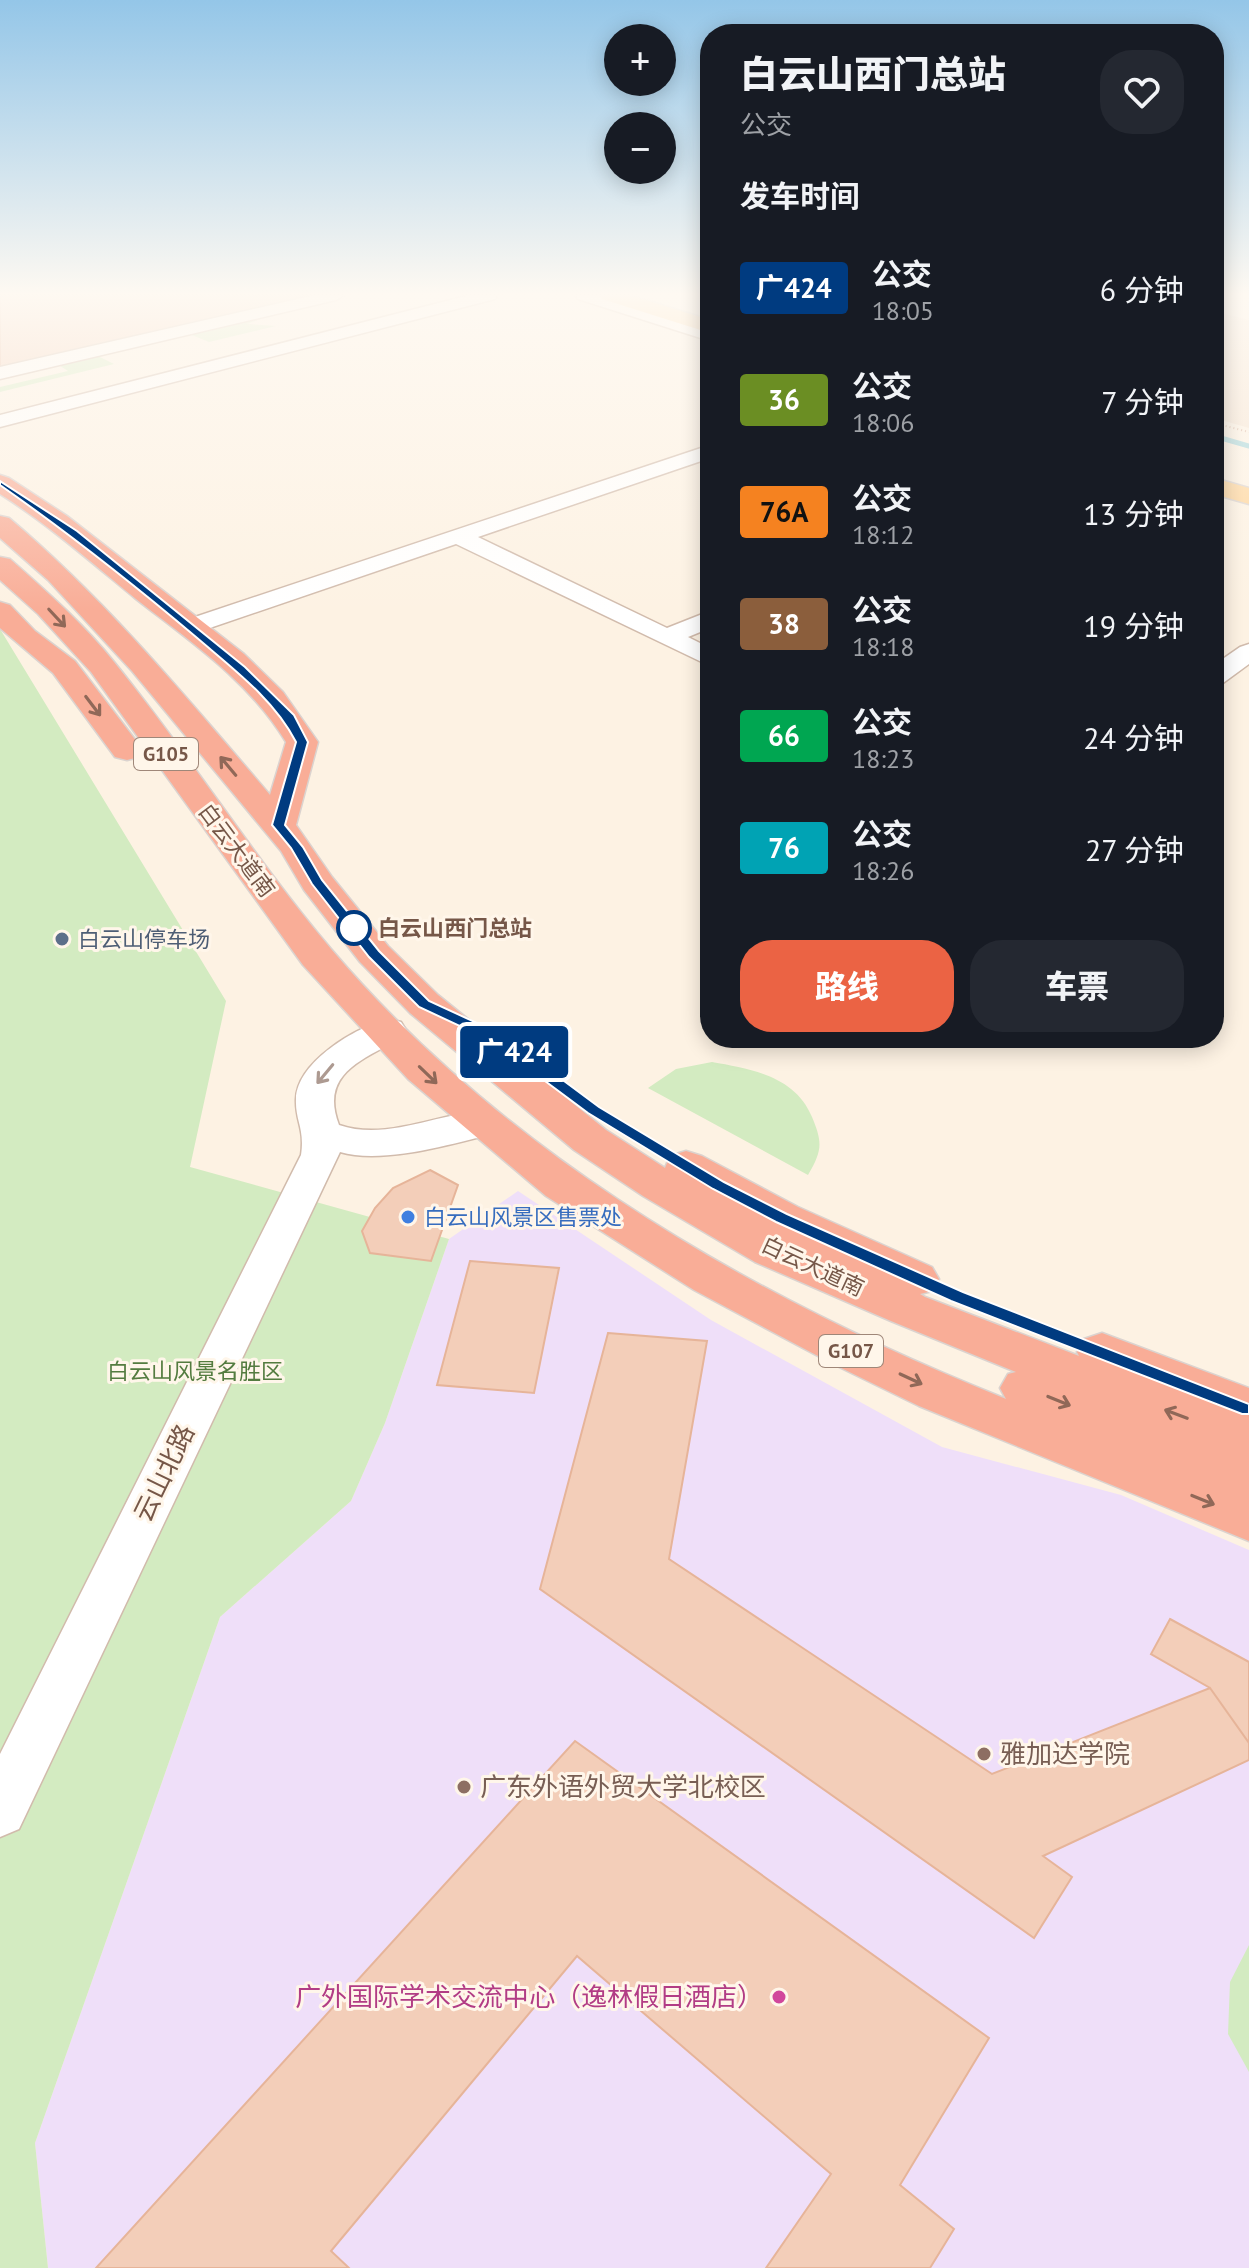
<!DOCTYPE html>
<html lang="zh">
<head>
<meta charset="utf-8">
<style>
	body { margin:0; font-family:"PT Sans","Noto Sans SC",sans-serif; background:#242831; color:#f1f3f6; height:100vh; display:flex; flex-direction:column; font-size:30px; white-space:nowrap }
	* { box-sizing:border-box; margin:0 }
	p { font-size:26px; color:#9ea1a6 }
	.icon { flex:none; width:44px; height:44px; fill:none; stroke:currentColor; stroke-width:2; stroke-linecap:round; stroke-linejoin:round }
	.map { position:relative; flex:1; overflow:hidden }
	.sheet { position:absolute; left:700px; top:24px; width:524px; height:1024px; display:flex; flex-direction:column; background:#171b24; border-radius:32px; box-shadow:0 4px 20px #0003 }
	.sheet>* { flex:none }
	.badge { padding:0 16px; border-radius:6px; font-size:28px; line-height:52px }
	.fabs { position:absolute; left:604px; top:24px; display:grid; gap:16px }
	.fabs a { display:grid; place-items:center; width:72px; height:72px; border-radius:50%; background:#171b24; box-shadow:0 4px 20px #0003; font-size:40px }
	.map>.badge { position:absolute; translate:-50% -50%; box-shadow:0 0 0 4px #fff }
	h2 { padding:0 40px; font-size:30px; line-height:72px }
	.round { display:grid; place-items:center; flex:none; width:84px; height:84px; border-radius:32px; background:#242831 }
	.head { display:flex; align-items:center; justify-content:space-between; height:136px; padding:0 40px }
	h1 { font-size:38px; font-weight:800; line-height:60px }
	.button { display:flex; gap:16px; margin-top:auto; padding:16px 40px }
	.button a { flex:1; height:92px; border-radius:32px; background:#eb6344; color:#fff; font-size:32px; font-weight:800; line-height:92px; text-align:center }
	.button a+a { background:#242831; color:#f1f3f6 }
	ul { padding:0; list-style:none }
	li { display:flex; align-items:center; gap:24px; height:112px; padding:0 40px }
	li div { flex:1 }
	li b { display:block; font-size:30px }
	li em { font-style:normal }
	li .badge { min-width:88px; font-weight:700; text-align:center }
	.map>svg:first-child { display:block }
	.residential { fill:#f5e3d1 }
	.education { fill:#efdff9 }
	.green { fill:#d3ebc1 }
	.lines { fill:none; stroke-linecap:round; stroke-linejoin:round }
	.stream { stroke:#9cd2d9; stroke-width:5 }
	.building { fill:#f3ceb9; stroke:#e6b499; stroke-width:2 }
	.minor-casing { stroke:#d1bbac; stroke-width:3 }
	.major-casing { stroke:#dbd3cf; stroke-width:3 }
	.highway-casing { stroke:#dbd3cf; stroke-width:3 }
	.path { stroke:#d8b19d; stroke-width:2; stroke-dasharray:1 3; stroke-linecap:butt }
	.minor { fill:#fff; fill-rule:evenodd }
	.major { fill:#fed499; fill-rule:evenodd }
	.highway { fill:#f9ad97; fill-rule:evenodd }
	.oneway { stroke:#906858 }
	.oneway2 { stroke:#ad9a91 }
	.line { fill:#003b80; stroke:#fff; stroke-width:2 }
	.stop-dot { fill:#fff; stroke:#003b80; stroke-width:4 }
	.service-dot { fill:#5c6f8a; stroke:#fff6ea; stroke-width:3 }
	.shop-dot { fill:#3f7fe0; stroke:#fff6ea; stroke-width:3 }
	.education-dot { fill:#8d6e63; stroke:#fff6ea; stroke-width:3 }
	.hotel-dot { fill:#d1479c; stroke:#fff6ea; stroke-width:3 }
	.labels { text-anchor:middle; stroke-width:6; stroke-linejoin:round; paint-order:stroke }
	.shield { fill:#fff6ea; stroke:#9f8779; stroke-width:2 }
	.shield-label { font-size:20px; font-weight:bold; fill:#765748 }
	.street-label { font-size:22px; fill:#765748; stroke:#fff6ea }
	.stop-label { font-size:22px; font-weight:bold; fill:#765748; stroke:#fff6ea; text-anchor:start }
	.service-label { font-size:22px; fill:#4e5e75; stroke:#fff6ea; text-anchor:start }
	.shop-label { font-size:22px; fill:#366cbe; stroke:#fff6ea; text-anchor:start }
	.park-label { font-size:22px; fill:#547c40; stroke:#fff6ea }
	.near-street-label { font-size:26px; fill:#765748; stroke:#fff6ea }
	.near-education-label { font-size:26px; fill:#785e54; stroke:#fff6ea; text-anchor:start }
	.near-hotel-label { font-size:26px; fill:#b23c85; stroke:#fff6ea; text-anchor:end }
</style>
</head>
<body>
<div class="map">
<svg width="1249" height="2268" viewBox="0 0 1249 2268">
	<rect width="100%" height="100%" fill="#fdf2e3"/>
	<path class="residential" d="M1214 311 1249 320V428L1214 418Z"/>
	<path class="education" d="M518 1191 711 1320 942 1447 1121 1495 1249 1550V2268H48L35 2143 220 1617 351 1501 385 1423 449 1239Z"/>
	<path class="green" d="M253 318 258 320 247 324 276 326 209 342 187 333Z
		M96 355 114 364 0 392V387L68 371 57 364Z
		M0 629 226 1001 190 1167 449 1239 385 1423 351 1501 220 1617 35 2143 48 2268H0Z
		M712 1062C751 1069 795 1076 812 1117 823 1143 822 1151 808 1175L648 1088 676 1069Z
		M1249 1945V2072L1228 2034 1230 1982Z"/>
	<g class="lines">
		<path class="stream" d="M1214 436 1249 446"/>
	</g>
	<path class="building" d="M0 295H331L0 372Z
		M430 1170 458 1185 431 1261 370 1253 362 1231 375 1208 393 1188Z
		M470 1261 559 1268 534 1393 437 1385Z
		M608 1333 707 1341 669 1559 992 1774 1210 1688 1249 1743V1760L1043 1856 1072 1877 1034 1938 540 1589Z
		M1170 1619 1249 1662V1743L1210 1688 1151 1654Z
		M575 1741 989 2038 900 2185 954 2229 930 2268H766L831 2174 577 1956 331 2251 349 2268H96Z"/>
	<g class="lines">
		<defs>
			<path id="minor" d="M315 295H344L336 300 0 379V367Z
				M470 295H497L495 299 0 427V415Z
				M576 295H601L710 330V341L578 299Z
				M710 445V458L478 537 667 628 710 611V628L688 637 710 648V666L456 544 198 632H180L176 627 180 622Z
				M1249 644V664L1223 683 1214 685V665L1240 647Z
				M388 1019 401 1022 406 1030 401 1038C363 1060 319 1073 339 1125 394 1144 454 1103 499 1114L505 1123 499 1132C456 1143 383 1165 340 1152L19 1829 0 1837V1754L301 1155C305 1128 295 1121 296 1099 297 1062 356 1027 388 1019Z"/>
			<path id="major" d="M599 295H629L710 320V333L602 299Z
				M1214 478 1249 488V504L1214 494Z"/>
			<path id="highway" d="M0 475 9 478 67 516 244 654 283 692 318 742 296 825 332 877 388 946 438 995 606 1130 665 1168 670 1156 686 1151 702 1156 798 1207 932 1267 939 1279 932 1291 920 1294 925 1297 1079 1356 1077 1352 1084 1339 1102 1333 1249 1388V1541L919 1406 833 1364 694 1290 546 1196 408 1079 303 965 91 672 38 614 0 580V557L10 559C46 591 84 624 114 662 189 754 254 858 331 949 508 1157 755 1299 1006 1399L1000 1388 1008 1374 1016 1372 891 1321 755 1262 643 1196 574 1150 410 1013 360 962 304 890 281 851 132 671 48 580 0 538V516L9 518C107 601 187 698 270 795L286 742C249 681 191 642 136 599 92 563 49 525 0 494Z
				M0 602 10 605 35 631 75 661 143 750 139 757 127 760 115 757 53 673 0 628Z"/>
		</defs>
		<use href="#minor" class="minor-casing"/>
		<use href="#major" class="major-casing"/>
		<use href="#highway" class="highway-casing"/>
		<path class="path" d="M1214 423 1249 432"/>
		<use href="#minor" class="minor"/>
		<use href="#major" class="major"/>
		<use href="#highway" class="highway"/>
	</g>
	<defs><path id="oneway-shaft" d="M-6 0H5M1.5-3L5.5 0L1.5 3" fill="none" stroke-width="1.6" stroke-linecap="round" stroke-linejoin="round" transform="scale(2)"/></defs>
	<g class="oneway">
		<use href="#oneway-shaft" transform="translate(57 618) rotate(47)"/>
		<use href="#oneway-shaft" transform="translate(93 706) rotate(53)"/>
		<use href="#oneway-shaft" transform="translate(228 766) rotate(-130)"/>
		<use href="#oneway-shaft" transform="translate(428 1075) rotate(44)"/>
		<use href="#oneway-shaft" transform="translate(911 1379) rotate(25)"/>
		<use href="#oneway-shaft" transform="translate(1059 1401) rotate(22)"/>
		<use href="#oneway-shaft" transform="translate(1176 1414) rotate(-159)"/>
		<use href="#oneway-shaft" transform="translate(1203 1500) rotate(22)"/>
	</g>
	<use class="oneway2" href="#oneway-shaft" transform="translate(325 1074) rotate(130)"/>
	<linearGradient id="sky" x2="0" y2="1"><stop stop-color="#94c6e8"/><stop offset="0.48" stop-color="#fef9f2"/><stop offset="1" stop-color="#fef9f2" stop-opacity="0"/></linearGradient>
	<rect width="1249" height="612" fill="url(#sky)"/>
	<path class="line" d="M0 481 77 531 245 667 294 715 308 742 285 825 303 847 322 880 379 951 429 1001 501 1034 599 1107 724 1182 787 1214 963 1292 1249 1404V1414H1242L951 1301 776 1222 713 1189 588 1113 490 1040 419 1007 369 957 312 884 291 848 272 825 296 742C274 699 232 668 196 637 132 583 67 532 0 485Z"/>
	<circle class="stop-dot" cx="354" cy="928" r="16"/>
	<circle class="service-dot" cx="62" cy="939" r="8"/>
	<circle class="shop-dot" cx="408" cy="1217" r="8"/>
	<g class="education-dot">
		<circle cx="984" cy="1754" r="8"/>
		<circle cx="464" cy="1787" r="8"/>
	</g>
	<circle class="hotel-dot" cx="779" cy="1997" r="8"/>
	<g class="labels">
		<g class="shield">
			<rect x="134" y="738" width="64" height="32" rx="6"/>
			<rect x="819" y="1335" width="64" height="32" rx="6"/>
		</g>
		<g class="shield-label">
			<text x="166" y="761">G105</text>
			<text x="851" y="1358">G107</text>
		</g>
		<g class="street-label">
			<text transform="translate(237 850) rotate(53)" y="8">白云大道南</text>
			<text transform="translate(813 1266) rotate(25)" y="8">白云大道南</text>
		</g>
		<g class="stop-label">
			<text x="378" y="936">白云山西门总站</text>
		</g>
		<g class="service-label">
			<text x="78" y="947">白云山停车场</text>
		</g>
		<g class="shop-label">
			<text x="424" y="1225">白云山风景区售票处</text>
		</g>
		<g class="park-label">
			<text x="195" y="1379">白云山风景名胜区</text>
		</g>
		<g class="near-street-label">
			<text transform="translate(164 1473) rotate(-64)" y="9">云山北路</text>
		</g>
		<g class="near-education-label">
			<text x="1000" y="1763">雅加达学院</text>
			<text x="480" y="1796">广东外语外贸大学北校区</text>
		</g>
		<g class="near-hotel-label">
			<text x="763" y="2006">广外国际学术交流中心（逸林假日酒店）</text>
		</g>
	</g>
</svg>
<div class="fabs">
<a>+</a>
<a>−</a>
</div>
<b class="badge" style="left:514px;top:1052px;background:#003b80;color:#fff">广424</b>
<section class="sheet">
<div class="head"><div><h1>白云山西门总站</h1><p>公交</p></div><a class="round"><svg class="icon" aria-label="heart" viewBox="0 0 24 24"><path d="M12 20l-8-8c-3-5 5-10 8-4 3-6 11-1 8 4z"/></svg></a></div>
<h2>发车时间</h2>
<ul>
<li><span class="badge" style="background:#003b80;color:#fff">广424</span><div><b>公交</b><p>18:05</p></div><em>6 分钟</em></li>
<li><span class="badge" style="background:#6b8e23;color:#fff">36</span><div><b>公交</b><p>18:06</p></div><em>7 分钟</em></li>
<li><span class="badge" style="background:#f58220;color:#111">76A</span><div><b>公交</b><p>18:12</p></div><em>13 分钟</em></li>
<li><span class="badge" style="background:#8b5e3c;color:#fff">38</span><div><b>公交</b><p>18:18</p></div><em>19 分钟</em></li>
<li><span class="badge" style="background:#00a651;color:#fff">66</span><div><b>公交</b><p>18:23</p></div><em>24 分钟</em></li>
<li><span class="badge" style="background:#00a3b4;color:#fff">76</span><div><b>公交</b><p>18:26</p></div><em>27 分钟</em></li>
</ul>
<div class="button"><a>路线</a><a>车票</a></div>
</section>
</div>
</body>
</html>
